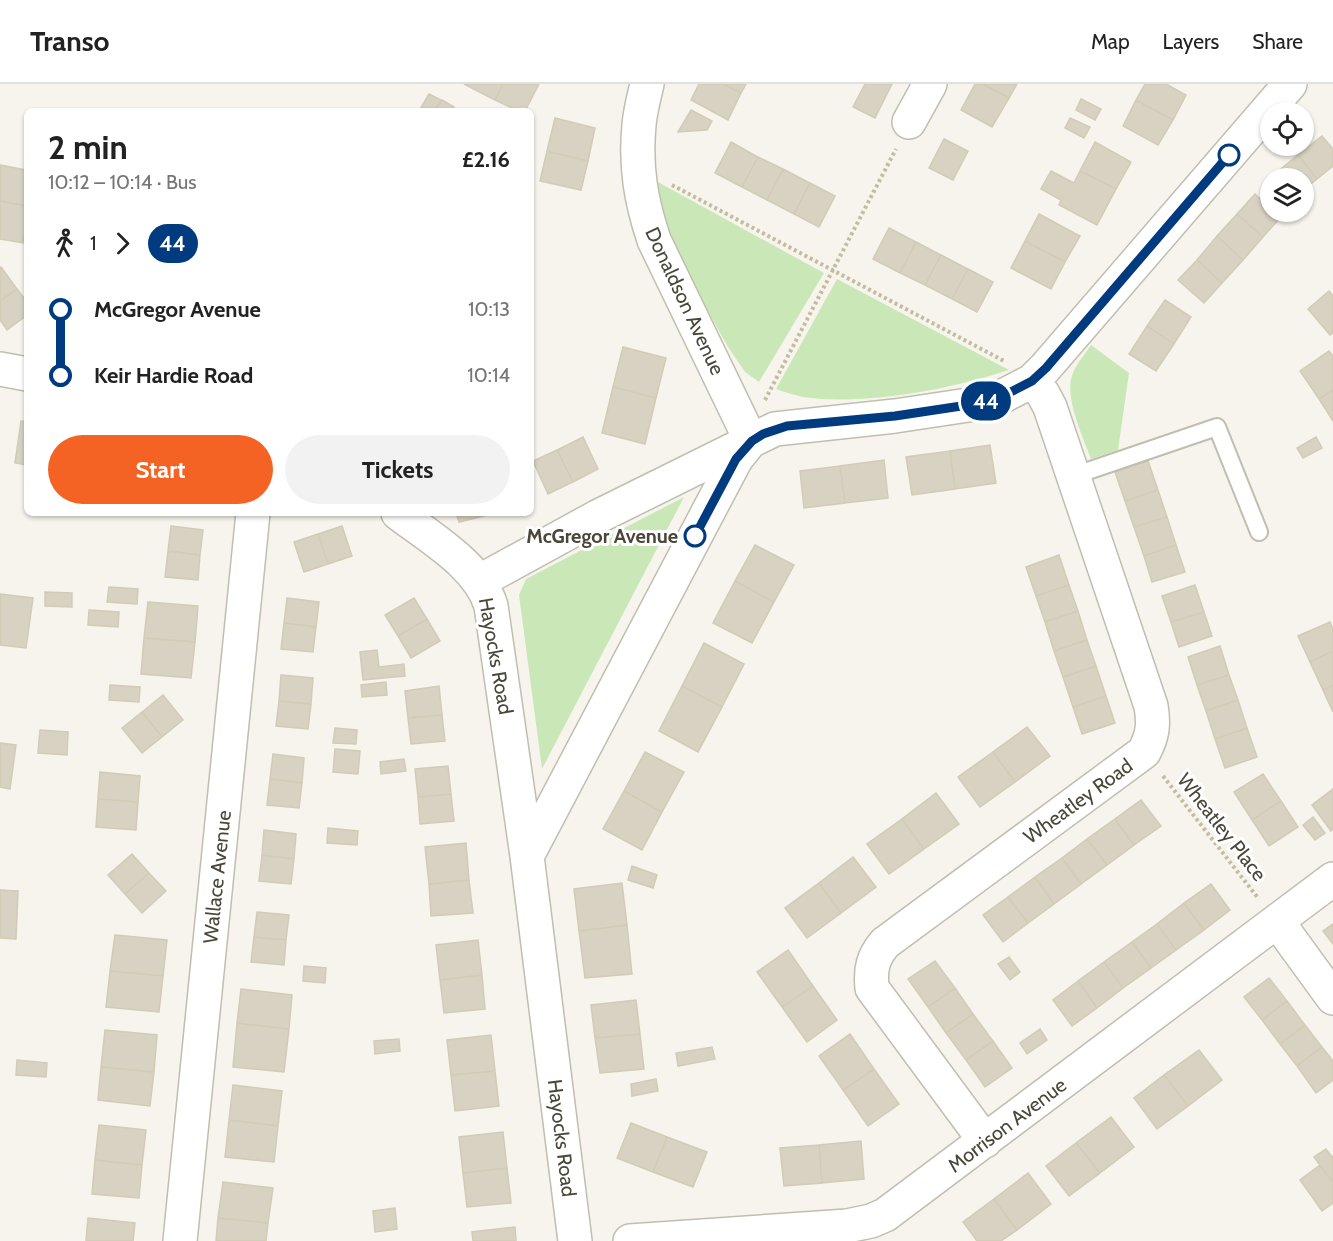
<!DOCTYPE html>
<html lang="en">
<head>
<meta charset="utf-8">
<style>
	body { margin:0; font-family:Cabin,sans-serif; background:#f2f2f2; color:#222; height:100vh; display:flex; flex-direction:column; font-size:22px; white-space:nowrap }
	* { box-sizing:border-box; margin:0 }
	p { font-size:20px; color:#767676 }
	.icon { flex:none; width:33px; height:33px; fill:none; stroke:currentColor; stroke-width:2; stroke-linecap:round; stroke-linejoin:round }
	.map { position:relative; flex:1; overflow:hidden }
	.drawer { position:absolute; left:24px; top:24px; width:510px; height:408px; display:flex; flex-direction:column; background:#fff; border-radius:9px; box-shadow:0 2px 4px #0004 }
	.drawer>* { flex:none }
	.badge { padding:0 12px; border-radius:20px; font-size:21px; line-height:39px }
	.controls { position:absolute; left:1260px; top:18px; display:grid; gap:12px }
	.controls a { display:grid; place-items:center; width:54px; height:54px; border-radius:50%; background:#fff; box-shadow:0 2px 4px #0004; font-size:30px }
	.map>.badge { position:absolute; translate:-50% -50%; box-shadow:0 0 0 3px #fff }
	.legs { display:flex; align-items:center; gap:9px; height:66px; padding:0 24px; font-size:20px }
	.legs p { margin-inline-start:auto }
	.summary { display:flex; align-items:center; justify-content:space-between; height:102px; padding:0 24px }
	h1 { font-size:33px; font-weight:700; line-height:45px }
	.cta { display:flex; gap:12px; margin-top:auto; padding:12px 24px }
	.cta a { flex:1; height:69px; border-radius:36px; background:#f46324; color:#fff; font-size:24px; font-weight:700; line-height:69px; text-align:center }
	.cta a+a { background:#f2f2f2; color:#222 }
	ul { padding:0 24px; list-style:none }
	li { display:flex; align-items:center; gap:21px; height:66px; font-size:22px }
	li i { display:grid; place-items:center; width:9px; height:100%; margin:0 8px; background:currentColor }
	li i::after { content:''; width:15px; height:15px; margin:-8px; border:4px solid; border-radius:50%; background:#fff }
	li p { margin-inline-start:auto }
	li:first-child i { background:linear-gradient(#0000 50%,currentColor 0) }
	li:last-child i { background:linear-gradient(currentColor 50%,#0000 0) }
	header { display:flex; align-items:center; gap:36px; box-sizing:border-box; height:84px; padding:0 30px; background:#fff; border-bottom:2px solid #e0e0e0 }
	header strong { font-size:28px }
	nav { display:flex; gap:33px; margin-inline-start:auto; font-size:21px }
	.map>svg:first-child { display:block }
	.green { fill:#cae8b7 }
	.building { fill:#d7d2c2; stroke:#d2cbb5; stroke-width:1.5 }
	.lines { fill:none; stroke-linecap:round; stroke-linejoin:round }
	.service-casing { stroke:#c1beaf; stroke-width:20 }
	.minor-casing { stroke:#c1beaf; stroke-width:36 }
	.path { stroke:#c3bca0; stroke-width:4; stroke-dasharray:3 3; stroke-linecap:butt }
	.service { stroke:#fff; stroke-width:16 }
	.minor { stroke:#fff; stroke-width:33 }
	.line-1-casing { stroke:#fff; stroke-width:14 }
	.line-1 { stroke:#003b80; stroke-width:9 }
	.stop-1-dot { fill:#fff; stroke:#003b80; stroke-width:3 }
	.labels { text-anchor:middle; stroke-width:6; stroke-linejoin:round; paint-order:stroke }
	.street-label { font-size:20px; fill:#4a463a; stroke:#fff }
	.stop-label { font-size:20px; font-weight:bold; fill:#4a463a; stroke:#fff; text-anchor:end }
</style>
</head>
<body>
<header>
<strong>Transo</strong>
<nav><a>Map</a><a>Layers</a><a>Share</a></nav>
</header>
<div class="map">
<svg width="1333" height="1157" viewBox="0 0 1333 1157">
	<rect width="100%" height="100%" fill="#f6f4ec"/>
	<path class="green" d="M656 97 824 189 759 298 745 288 728 263 681 179 665 146Z
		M837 195 1009 286C951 305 865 322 803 313 794 311 785 308 776 305Z
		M1091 261 1129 289 1118 366 1091 375C1083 353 1063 311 1073 289 1077 279 1085 270 1091 261Z
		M684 413 542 685 519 511 526 495Z"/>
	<path class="building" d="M464 0H503L495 16Z
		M503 0H539L525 27H518L495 16Z
		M699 0H723L741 9 728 36 691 16Z
		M723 0H746L741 9Z
		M865 0H892L875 34 853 23Z
		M975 0H983L1009 14 992 43 961 26Z
		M983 0H1017L1009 14Z
		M1145 0H1166L1186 11 1173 36 1136 16Z
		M429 10 441 16 434 27H419Z
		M1081 15 1101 25 1095 36 1076 26Z
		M442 16 454 23 451 27H436Z
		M1136 16 1173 36 1158 61 1123 42Z
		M691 26 712 37 707 46 678 48Z
		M555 34 595 44 588 77 547 67Z
		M1070 34 1090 43 1084 54 1065 44Z
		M1322 52 1333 65V82L1317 95 1298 71Z
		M944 55 968 67 953 96 929 84Z
		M731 58 758 73 742 103 715 89Z
		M1095 58 1131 78 1116 105 1080 87Z
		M547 67 588 77 581 106 540 97Z
		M1298 71 1317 95 1304 106V94H1274L1272 92Z
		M758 73 783 85 767 116 742 103Z
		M0 81 27 86V122L0 117Z
		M783 85 810 99 794 130 767 116Z
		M1051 87 1074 99 1080 87 1116 105 1097 141 1059 121 1061 116 1041 105Z
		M810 99 835 112 819 143 794 130Z
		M1255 110 1270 124V128H1275L1281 133 1263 153 1237 130Z
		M0 117 27 122V136L23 159 0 155Z
		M1039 130 1080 152 1065 178 1025 157Z
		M1237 130 1263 153 1243 176 1217 152Z
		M889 144 916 158 900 189 873 175Z
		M1217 152 1243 176 1222 199 1197 176Z
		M1025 157 1065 178 1051 205 1011 184Z
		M916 158 941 171 925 201 900 189Z
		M941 171 968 185 952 215 925 201Z
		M1197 176 1222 199 1204 219 1178 196Z
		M1 183 17 205 0 217V184Z
		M968 185 993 198 977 228 952 215Z
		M17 205 27 218V231L7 246 0 236V217Z
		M1329 207 1333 212V249L1330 251 1308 225Z
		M1165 216 1191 233 1174 260 1147 242Z
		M1147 242 1174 260 1156 287 1129 270Z
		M623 263 666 274 656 314 613 303Z
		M1329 267 1333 272V306L1319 315 1300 287Z
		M613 303 656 314 645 360 602 349Z
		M1333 306V337L1319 315Z
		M21 337 27 338V381L15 379Z
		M583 353 598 385 573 398 557 366Z
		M1316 353 1322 364 1303 374 1297 364Z
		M990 361 996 399 955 405 950 367Z
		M557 366 573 398 548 410 533 377Z
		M950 367 955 405 912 411 906 373Z
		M884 376 888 414 845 419 840 382Z
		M1148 377 1158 406 1125 417 1115 388Z
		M840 382 845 419 804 424 800 387Z
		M1158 406 1167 433 1134 443 1125 417Z
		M456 429H496L459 438Z
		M1167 433 1176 461 1144 472 1134 443Z
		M171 442 203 446 200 471 168 467Z
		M342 442 352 472 328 480 318 450Z
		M318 450 328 480 304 488 294 458Z
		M755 461 794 481 774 518 735 497Z
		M1176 461 1185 488 1152 498 1144 472Z
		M168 467 200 471 198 496 165 493Z
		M1059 471 1069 501 1036 512 1026 483Z
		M735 497 774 518 752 559 713 539Z
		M1069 501 1078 527 1045 538 1036 512Z
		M1195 501 1204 528 1171 538 1162 512Z
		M109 503 138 505 137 520 107 518Z
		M45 508 72 509V523L45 522Z
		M0 510 33 514 26 564 0 561Z
		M287 514 319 518 316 543 284 539Z
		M414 514 427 535 398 552 385 531Z
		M148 518 198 522 195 558 144 554Z
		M89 526 119 528 118 543 88 541Z
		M1078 527 1087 556 1054 567 1045 538Z
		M1204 528 1212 552 1179 563 1171 538Z
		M427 535 440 557 411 574 398 552Z
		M1330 538 1333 545V567L1310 578 1298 552Z
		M284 539 316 543 313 568 281 565Z
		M144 554 195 558 191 594 141 590Z
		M1087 556 1096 582 1063 593 1054 567Z
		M704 559 744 580 722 623 682 602Z
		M1220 562 1229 591 1197 601 1188 573Z
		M377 566 379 583 404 580 405 592 363 596 360 568Z
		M1333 567V601L1323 606 1310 578Z
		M1096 582 1106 612 1073 623 1063 593Z
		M281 591 313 594 311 620 279 617Z
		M1229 591 1238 616 1206 627 1197 601Z
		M386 598 387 611 362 613 361 601Z
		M110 601 140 603 139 618 109 616Z
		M1333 601V628L1323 606Z
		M439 602 442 631 408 634 405 607Z
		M682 602 722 623 698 668 659 647Z
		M163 611 183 636 162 653 142 628Z
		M1106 612 1115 639 1082 650 1073 623Z
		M1238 616 1247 644 1215 655 1206 627Z
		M279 617 311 620 308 645 276 642Z
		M142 628 162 653 142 669 122 644Z
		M442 631 445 657 411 660 408 634Z
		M1027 643 1050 672 1015 698 993 668Z
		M335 644 357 646 356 660 333 659Z
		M1247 644 1257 673 1225 684 1215 655Z
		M40 646 68 648 67 671 38 669Z
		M0 659 16 661 10 705 0 703Z
		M335 665 360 667 358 690 333 688Z
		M645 668 684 688 662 728 624 707Z
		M993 668 1015 698 980 723 958 693Z
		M273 670 304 674 302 699 270 695Z
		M404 675 406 687 381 690 380 678Z
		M448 682 451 710 418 713 415 685Z
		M100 688 140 692 138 718 98 715Z
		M1263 690 1281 717 1252 736 1234 708Z
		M270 695 302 699 299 724 267 721Z
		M1333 705V745L1331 747 1312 721Z
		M624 707 662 728 642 766 603 745Z
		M936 709 959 740 924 765 902 735Z
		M451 710 454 737 420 740 418 713Z
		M98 715 138 718 136 746 96 743Z
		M1141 716 1161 742 1134 761 1115 735Z
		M1281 717 1298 743 1269 762 1252 736Z
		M1313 733 1325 749 1315 756 1303 741Z
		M902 735 924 765 889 790 867 760Z
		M1115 735 1134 761 1107 781 1087 755Z
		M328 744 358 747 357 761 327 759Z
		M264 746 296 750 294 775 262 771Z
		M1087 755 1107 781 1081 800 1062 774Z
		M466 759 469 796 429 800 425 763Z
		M132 770 149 789 125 810 108 791Z
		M262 771 294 775 291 800 259 797Z
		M853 773 876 803 841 829 819 799Z
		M1062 774 1081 800 1054 820 1035 793Z
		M632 782 657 791 653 804 628 796Z
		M149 789 166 807 142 829 125 810Z
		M1035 793 1054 820 1028 839 1008 813Z
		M469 796 473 829 431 832 429 800Z
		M622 799 627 841 579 847 574 805Z
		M819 799 841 829 807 854 785 824Z
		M1211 800 1230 826 1204 846 1184 819Z
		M0 806 18 807 16 855 0 854Z
		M1008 813 1028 839 1003 858 983 831Z
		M1184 819 1204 846 1176 866 1157 840Z
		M257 828 289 831 286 856 254 853Z
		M1157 840 1176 866 1151 884 1132 858Z
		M1333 840V860L1323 847Z
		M627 841 632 890 585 894 579 847Z
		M115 851 167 856 163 892 110 887Z
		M254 853 286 856 284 881 251 878Z
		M478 856 482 891 440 896 436 861Z
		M1132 858 1151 884 1123 904 1104 878Z
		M788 866 813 902 782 923 757 888Z
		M1009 873 1020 888 1010 896 998 880Z
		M935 877 955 904 928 923 908 895Z
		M1104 878 1123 904 1097 924 1078 897Z
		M304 882 326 884 325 899 303 897Z
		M110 887 163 892 159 928 106 923Z
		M482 891 485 925 444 929 440 896Z
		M1269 894 1287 917 1262 936 1244 913Z
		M1078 897 1097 924 1072 942 1053 916Z
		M813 902 837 936 807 958 782 923Z
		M955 904 973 930 946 949 928 923Z
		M241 905 292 911 289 945 237 939Z
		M636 916 640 950 595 954 591 921Z
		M1287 917 1305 941 1280 960 1262 936Z
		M973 930 993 957 966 976 946 949Z
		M237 939 289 945 284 988 233 983Z
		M1305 941 1322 963 1297 982 1280 960Z
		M1040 945 1047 956 1027 970 1020 959Z
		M105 946 157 951 154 988 101 983Z
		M640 950 644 985 600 989 595 954Z
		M850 950 874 985 843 1006 819 972Z
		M491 951 495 987 451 991 447 956Z
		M399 955 400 967 375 970 374 957Z
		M993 957 1012 984 985 1003 966 976Z
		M712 963 715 975 678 982 676 969Z
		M1322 963 1333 977V996L1316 1009 1297 982Z
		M1199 966 1222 996 1188 1022 1164 991Z
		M17 976 47 979 46 993 16 991Z
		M101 983 154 988 150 1022 98 1016Z
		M874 985 899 1020 868 1042 843 1006Z
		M495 987 499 1022 455 1027 451 991Z
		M1164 991 1188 1022 1157 1045 1134 1014Z
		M656 995 658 1007 632 1012 631 1000Z
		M233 1001 282 1007 278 1042 229 1036Z
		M1111 1033 1134 1063 1100 1089 1076 1059Z
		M229 1036 278 1042 274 1078 225 1073Z
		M631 1039 667 1053 653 1088 617 1074Z
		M99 1041 146 1046 142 1081 95 1076Z
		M503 1048 507 1084 463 1089 459 1053Z
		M667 1053 707 1068 693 1103 653 1088Z
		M861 1057 864 1095 822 1099 819 1061Z
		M1076 1059 1100 1089 1069 1112 1046 1082Z
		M819 1061 822 1099 784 1102 780 1064Z
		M1326 1065 1332 1073 1333 1072V1099L1314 1073Z
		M95 1076 142 1081 139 1114 92 1110Z
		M1320 1081 1333 1099V1119L1322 1127 1300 1096Z
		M507 1084 511 1119 467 1123 463 1089Z
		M1028 1089 1051 1120 1017 1146 994 1115Z
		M223 1098 273 1104 268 1139 218 1134Z
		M994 1115 1017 1146 1001 1157H977L963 1138Z
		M395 1124 397 1145 375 1148 373 1127Z
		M88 1134 135 1139 133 1157H86Z
		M218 1134 268 1139 266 1157H216Z
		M515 1143 516 1157H473L472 1148Z"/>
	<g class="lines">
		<defs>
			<path id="service" d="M1073 392 1217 343 1259 448"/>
			<path id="minor" d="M647 0C644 13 640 28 639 41 635 83 641 117 654 156L751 357
				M909 38 930 0
				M0 285 27 290
				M398 429C430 454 479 481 491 522L527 772 575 1157
				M480 497 597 433 775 345 895 332 968 321 1001 313 1032 297 1045 284 1290 0
				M527 772 736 375 748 360
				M1277 837 1333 914
				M985 1057 872 904C870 885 873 873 885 859L1144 668C1153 651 1154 640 1151 622L1050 323 1043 310 1032 297
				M180 1157 253 429
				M630 1157 847 1142 871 1137 885 1131 1333 795"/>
		</defs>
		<use href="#service" class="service-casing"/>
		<use href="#minor" class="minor-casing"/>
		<path class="path" d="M672 101 1004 277
			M765 316 896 65
			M1163 692 1258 814"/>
		<use href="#service" class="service"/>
		<use href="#minor" class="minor"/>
	</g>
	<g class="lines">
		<defs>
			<path id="line-1" d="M695 452 736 375 752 357 763 350 787 342 895 332 968 321 1001 313 1032 297 1046 284 1229 71"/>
		</defs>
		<use href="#line-1" class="line-1-casing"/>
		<use href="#line-1" class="line-1"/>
	</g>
	<g class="stop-1-dot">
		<circle cx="1229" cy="71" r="10"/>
		<circle cx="695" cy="452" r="10"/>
	</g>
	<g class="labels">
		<g class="street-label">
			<text transform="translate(685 217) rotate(65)" y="7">Donaldson Avenue</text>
			<text transform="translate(496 572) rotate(80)" y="7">Hayocks Road</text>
			<text transform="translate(1078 717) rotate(-36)" y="7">Wheatley Road</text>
			<text transform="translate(1222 743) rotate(52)" y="7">Wheatley Place</text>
			<text transform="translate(217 793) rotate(-84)" y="7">Wallace Avenue</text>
			<text transform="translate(1007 1041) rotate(-37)" y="7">Morrison Avenue</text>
			<text transform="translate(562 1054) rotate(83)" y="7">Hayocks Road</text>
		</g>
		<g class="stop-label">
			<text x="678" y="459">McGregor Avenue</text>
		</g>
	</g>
</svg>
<div class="controls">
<a><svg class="icon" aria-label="locate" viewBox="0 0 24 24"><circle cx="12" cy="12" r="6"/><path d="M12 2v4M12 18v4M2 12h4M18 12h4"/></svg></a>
<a><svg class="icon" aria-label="layers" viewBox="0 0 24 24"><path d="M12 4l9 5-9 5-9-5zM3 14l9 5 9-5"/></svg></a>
</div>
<b class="badge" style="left:986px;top:317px;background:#003b80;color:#fff">44</b>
<section class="drawer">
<div class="summary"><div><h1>2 min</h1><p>10:12 – 10:14 · Bus</p></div><b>£2.16</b></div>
<div class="legs"><svg class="icon" aria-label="walk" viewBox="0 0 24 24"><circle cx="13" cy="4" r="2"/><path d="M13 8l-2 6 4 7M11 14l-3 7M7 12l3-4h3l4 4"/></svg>1<svg class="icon" aria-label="forward" viewBox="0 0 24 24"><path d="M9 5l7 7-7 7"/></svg><b class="badge" style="background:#003b80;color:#fff">44</b></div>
<ul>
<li><i style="color:#003b80"></i><b>McGregor Avenue</b><p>10:13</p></li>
<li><i style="color:#003b80"></i><b>Keir Hardie Road</b><p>10:14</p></li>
</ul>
<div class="cta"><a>Start</a><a>Tickets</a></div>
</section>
</div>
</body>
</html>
